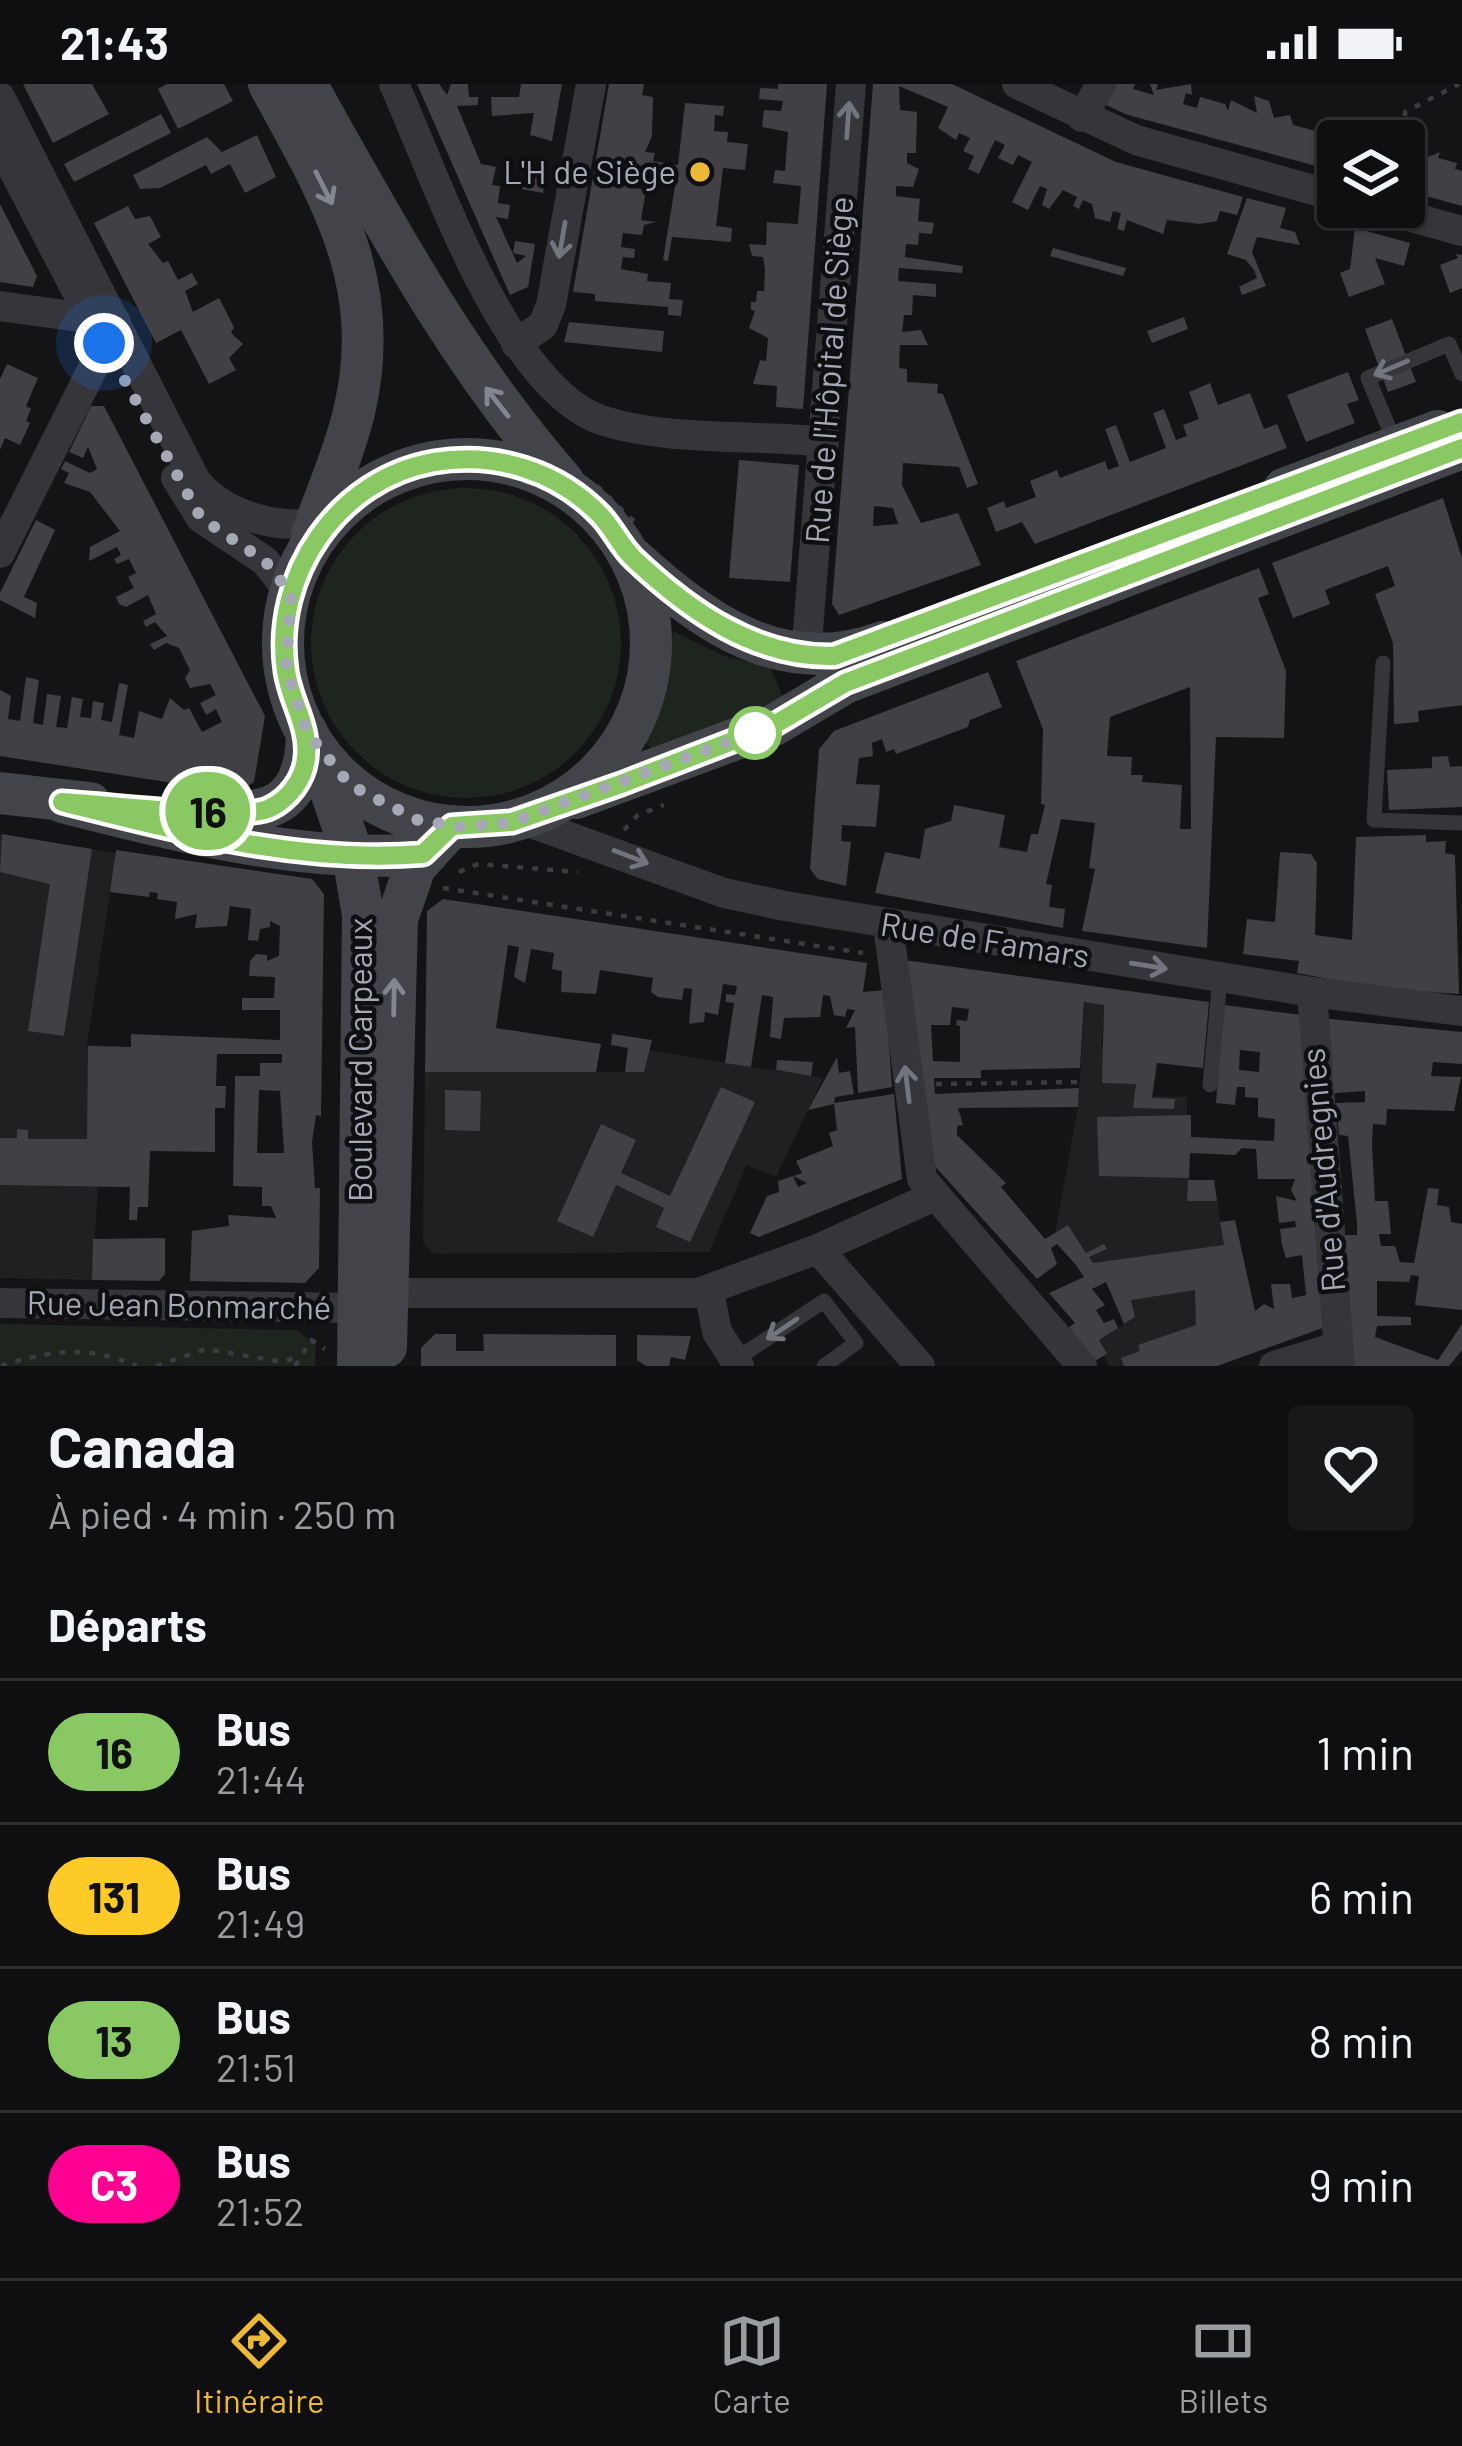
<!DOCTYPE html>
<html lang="fr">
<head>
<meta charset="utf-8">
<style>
	body { margin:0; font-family:Barlow,sans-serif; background:#181719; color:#f1f3f6; height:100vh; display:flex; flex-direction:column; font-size:45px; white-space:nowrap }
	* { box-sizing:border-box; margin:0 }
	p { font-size:39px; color:#9b9c9f }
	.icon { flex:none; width:66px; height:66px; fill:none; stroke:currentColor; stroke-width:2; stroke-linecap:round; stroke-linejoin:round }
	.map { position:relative; height:1282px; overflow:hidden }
	.sheet { display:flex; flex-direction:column; background:#0f0e10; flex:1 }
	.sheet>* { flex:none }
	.badge { padding:0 24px; border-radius:39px; font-size:42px; line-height:78px }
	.tools { position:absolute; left:1317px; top:36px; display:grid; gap:24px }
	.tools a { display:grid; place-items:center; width:108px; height:108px; border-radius:12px; background:#0f0e10; box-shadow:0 3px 9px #0004,0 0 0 3px #2f2e30; font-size:60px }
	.you { position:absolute; width:60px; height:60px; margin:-30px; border:9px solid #fff; border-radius:50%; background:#1a73e8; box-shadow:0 0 0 18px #1a73e833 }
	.map>.badge { position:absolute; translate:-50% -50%; box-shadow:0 0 0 6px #fff }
	h2 { padding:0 48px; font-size:45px; line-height:108px }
	.round { display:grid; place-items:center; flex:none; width:126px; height:126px; border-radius:12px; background:#181719 }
	.overview { display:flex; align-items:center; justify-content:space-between; height:204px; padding:0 48px }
	h1 { font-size:57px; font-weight:700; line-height:90px }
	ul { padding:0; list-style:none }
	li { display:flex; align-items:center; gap:36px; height:144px; padding:0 48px; border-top:3px solid #2f2e30 }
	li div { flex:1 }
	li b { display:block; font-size:45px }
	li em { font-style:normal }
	li .badge { min-width:132px; font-weight:700; text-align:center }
	.status { display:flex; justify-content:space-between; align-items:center; height:84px; padding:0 60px; background:#0f0e10; direction:ltr }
	.status svg { height:33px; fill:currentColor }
	.menu { display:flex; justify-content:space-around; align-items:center; height:168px; border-top:3px solid #2f2e30; background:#0f0e10; font-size:33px; color:#9b9c9f }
	.menu a { display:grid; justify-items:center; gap:6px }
	.menu .active { color:#ebb935 }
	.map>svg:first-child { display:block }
	.built { fill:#201f22 }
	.green { fill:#1e251f }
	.building { fill:#404045; fill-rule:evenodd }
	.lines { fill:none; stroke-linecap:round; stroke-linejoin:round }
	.path { stroke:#3b3c41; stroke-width:4.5; stroke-dasharray:6 9; stroke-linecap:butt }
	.lane { stroke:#35353a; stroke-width:15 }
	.street { stroke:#35353a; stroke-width:30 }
	.secondary { stroke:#43444a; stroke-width:42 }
	.oneway { stroke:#73757e }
	.oneway2 { stroke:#838690 }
	.line-casing { stroke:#fff; stroke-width:27 }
	.line { stroke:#8ac864; stroke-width:18 }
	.walk { stroke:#a6a9b5; stroke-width:12; stroke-dasharray:0 21.6 }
	.poi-dot { fill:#ebb935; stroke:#0f0e10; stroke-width:4.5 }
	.stop-dot { fill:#fff; stroke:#8ac864; stroke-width:6 }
	.labels { text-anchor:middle; stroke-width:9; stroke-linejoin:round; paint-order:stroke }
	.poi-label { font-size:33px; fill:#a6a9b5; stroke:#0f0e10; text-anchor:end }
	.street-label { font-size:33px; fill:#a6a9b5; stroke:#0f0e10 }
</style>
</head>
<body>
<div class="status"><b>21:43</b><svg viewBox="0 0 49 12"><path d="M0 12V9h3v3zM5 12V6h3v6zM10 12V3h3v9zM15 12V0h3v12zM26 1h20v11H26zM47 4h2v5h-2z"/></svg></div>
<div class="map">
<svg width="1462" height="1282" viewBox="0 0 1462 1282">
	<rect width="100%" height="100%" fill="#141315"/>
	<path class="built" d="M0 750 116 769 87 961 131 963 130 1103H98L92 1196 0 1194Z
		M1086 902 1104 921 1102 961 1118 963 1138 978 1135 1012 1187 1013 1189 1096H1214L1225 1168 1207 1190 1225 1279 1217 1282H1109L1099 1256 1135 1233 1130 1211 1117 1214 1068 1142 1055 1149 1078 1023Z
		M646 966 823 994 776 1093 747 1081 709 1168 434 1170 423 1159 425 988H643Z"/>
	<path class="green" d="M311 559a155 155 0 1 1 310 0a155 155 0 1 1-310 0Z
		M673 547 724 572 770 583 784 616 652 666 645 658 666 594Z
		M0 1240 297 1246 316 1262 315 1282H0Z"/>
	<path class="building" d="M23 0H92L109 30 53 59Z
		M167 0H224L233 17 178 45 158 5Z
		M417 0H439L447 11 451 0H468L469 13H478V21L457 22 481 80 496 83 492 101 500 102 498 119 510 121 508 135 496 133 517 179 526 172 513 169 515 157 535 160 528 203 510 211Z
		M521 0H562L552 57 530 51 534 29 492 32 491 13H519Z
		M609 0H644L642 11 653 13 652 52 645 68 655 69 653 77 678 81 685 19 724 22 723 32 715 31 714 47 728 48 727 58 748 60 745 86 723 84 716 142 732 144 731 158 672 153 668 177 663 176 677 90 642 84 641 95 629 93 628 103 646 106 641 136 656 138 644 141 642 151 623 149 621 163 635 165 634 174 623 173 621 185 648 190 647 197 671 199 669 215 683 216 681 232 668 231V223L595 217V210L573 208Z
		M778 0H827L803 325 776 323 777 302 753 300 760 276 766 277 768 254 749 244 755 227 751 226V218H756L757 207H764L765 185 763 173 752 172 749 160 766 161 767 138 798 140 801 102 773 99 775 86 785 87 788 48 762 43 764 26 781 27 783 17 759 15 760 4 778 5Z
		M873 0H952L1116 78 1243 113 1237 131 1220 127 1217 137 1199 140 1167 136 1163 150 1127 136 1124 147 1117 145 1121 129 1113 127 1110 138 1095 134 1092 120 1083 116 1079 125 1073 122 1077 113 1063 106 1049 125 1042 121 1047 105 1040 102 1028 126 1012 118 1032 78 1018 71 1013 81 998 74 1005 61 995 56 979 90 968 85 974 72 963 67 970 54 959 49 956 56 938 44 948 23 899 2 900 26 917 28 916 69H907V79L919 85 913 103 896 102V112L920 115 918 137 934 139 932 150 919 149 918 161 906 160 905 173 963 182 962 189 899 184 898 197 936 200V213L913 211 912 231H904L902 248 921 246 928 261H900L899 284 907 285V298L938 300 937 309 943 310 978 400 967 404 959 383 903 379 902 401 921 439 958 429 981 481 839 531 832 520ZM874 422 893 424 898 440 873 442Z
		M1107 0H1135L1133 5 1154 11 1150 0H1158L1156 6 1191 0 1192 11 1186 9 1183 20 1197 24 1200 13 1225 20 1228 27 1231 16 1257 29 1254 12 1269 17 1274 34 1290 31 1293 41 1338 53V88L1128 31 1095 16Z
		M161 30 171 49 74 98 64 80Z
		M1401 36 1403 57H1367L1376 42Z
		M257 51 276 93 245 109 230 80 211 90 206 81 160 104 140 105 133 91 207 53 222 68Z
		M1440 68 1438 74 1457 79 1455 85 1462 87V122L1408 107 1411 80Z
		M525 88 546 92 543 109 522 105Z
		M1247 114 1286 124 1280 144 1295 148 1300 161 1257 153 1252 168 1266 202 1242 211 1239 203 1257 194 1254 186 1246 176 1227 170Z
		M0 120 37 192 33 203 0 198Z
		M128 122 135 135 150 132 161 153 148 160 163 179 168 177 178 196 192 189 198 200 185 207 193 228 219 214 234 243 231 249 243 260 229 274 236 286 209 300 181 246 156 259 94 139Z
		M1355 144 1410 159 1404 182 1375 174 1385 200 1349 213 1340 189 1350 185Z
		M1053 164 1126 184 1123 192 1050 172Z
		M1456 170 1462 171V204L1450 209 1440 181 1458 174Z
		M1184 233 1188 245 1152 259 1147 247Z
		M1392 235 1416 298 1388 308 1365 245Z
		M569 238 664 247 662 268 564 258Z
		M7 280 38 294 26 322 31 325 26 337 30 339 20 361 5 354 0 366V295Z
		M1348 288 1359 316 1347 320 1355 339 1306 358 1287 311Z
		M1210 299 1218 321 1250 309 1264 345 1277 340 1287 364 1035 460 1022 438 996 448 987 424 1004 417 1006 424 1036 413 1030 397 1057 386 1060 394 1105 377 1108 386 1119 382 1105 345 1116 341 1130 378 1166 364 1153 329 1164 325 1176 356 1187 352 1183 341 1199 335 1189 308Z
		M91 322H104L265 632 254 698 237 709 0 672V606L11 612 8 635 20 637 26 593 39 596 33 639 43 641 47 610 61 612 56 643 67 644 72 613 83 615 80 633 91 634 93 617 104 619 101 636 112 638 119 599 128 601 119 651 134 654 139 627 162 635 170 614 184 626 189 624 202 648 222 638 216 625 206 631 200 619 216 611 210 600 190 604 185 594 190 586 179 564 166 559 154 566 150 560 167 552 155 538 146 543 143 537 156 530 148 511 126 523 119 520 116 513 134 504 128 493 136 489 129 475 117 480 114 475 121 471 117 463 89 477 90 463 120 447 90 408 64 399 69 389 61 385 65 377 90 389 97 385 88 363 83 374 69 368Z
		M739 376 799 381 790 498 729 494Z
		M1443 414 1462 474V621L1418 627 1419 638 1394 640 1393 559 1375 510 1395 502 1388 482 1325 506 1330 520 1293 534 1272 479Z
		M36 436 55 446 24 513 37 519 35 534 0 516V509Z
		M1259 484 1269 510 1258 514 1286 587 1284 654 1216 653 1207 864 1082 847 1095 785 1089 784 1095 739 1061 735 1046 800 1052 801 1049 823 1065 825 1063 844 875 809 885 768 920 775 925 745 951 737 954 721 1005 731 999 763 1027 768 1031 750H1038L1045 721 1041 720 1043 645 1016 577ZM1190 603 1191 745H1180L1182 701 1142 698 1143 691H1131L1132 673 1107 672 1110 633Z
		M988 588 1002 623 970 636 968 643 896 670 894 665 886 668 882 655 872 659 873 672 859 674 856 700 880 701 876 743 842 741 841 757 851 758 846 802 818 795 810 785 819 665 834 647Z
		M1448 672 1450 683 1462 682V723L1389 726 1387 686 1432 684V673Z
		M2 750 92 765 64 952 28 947 50 800 0 788Z
		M1426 751V758L1446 757 1445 769 1455 771 1459 910 1376 904 1297 889 1299 877 1243 870 1247 835 1275 838 1280 768 1311 770 1317 779 1315 851 1352 856 1356 753Z
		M116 766 312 795 324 810 321 1032 316 1031 312 1058 315 1104H320L319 1184 305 1199 190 1197 192 1147 229 1142 228 1131 276 1134 271 1122H262V1103L233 1102 235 992H260V979H282V970H217L216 1002H226L225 1024H215V1068L150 1067 148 1123H138L137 1136H129L130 1103 0 1101V1054H17V1045L28 1046V1055H87L88 962 131 963V950L280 956V926H242V914H274L275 893 249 892 250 877 256 870 267 871V877L279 872 280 842 270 837V843L260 845 258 857 248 856 251 825 230 822 227 842 195 844 197 830 175 835 177 818 157 815 158 809 150 808 149 813 110 808ZM259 1006 280 1007 284 1069H257Z
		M443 815 867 879 863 908 885 906 892 1003 858 1009 855 943 846 944 855 926 847 925 845 933 834 931 830 912 823 911 820 933 784 934 781 955 770 953 773 913 762 911 751 983 725 979 734 919 726 918V910L735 911 737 902 723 900 718 931 705 928 704 938 689 940 692 905 684 904 682 916 658 913 651 908 653 894 600 886 596 910 561 908 562 887 552 885 554 869 531 865 525 899 514 893 519 863 508 861 496 944 601 960 596 988H425L427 827Z
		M904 876 1209 918 1203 984 1157 979 1152 1014 1175 1015 1174 1025 1133 1024 1136 1000 1102 999 1104 921 1084 918 1080 984 981 986V994H934L935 1010 1079 1004 1078 1023 958 1024 963 1041 957 1042V1051L1006 1099 1001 1103 1045 1155 1068 1141 1086 1169 1104 1160 1107 1165 1089 1173 1093 1179 1224 1161 1220 1138 1235 1136 1255 1227 1264 1220 1274 1225 1271 1200H1290L1292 1214 1306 1211 1302 1171 1286 1174 1282 1161 1280 1145 1296 1143 1295 1137 1279 1139 1276 1112 1297 1117 1291 1106 1295 1095H1258L1256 1065 1242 1064 1235 1071 1190 1069 1189 1094 1099 1092 1097 1033 1191 1031V1053L1274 1057 1275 1035 1258 1033V1014L1245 1013V1003H1237L1235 1021 1216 1019 1224 921 1302 931 1328 1242 1217 1282H1124L1121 1274 1140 1267 1138 1261 1196 1241 1195 1206 1131 1216 1135 1233 1124 1240 1106 1198 1092 1205 1105 1221 1096 1226 1104 1239 1114 1235 1118 1244 1099 1256 1107 1270 1093 1278 1069 1243 1075 1239 1049 1209 1084 1193 1076 1181 1057 1160 1051 1164 1057 1180 1037 1195 932 1079ZM952 923 969 925 967 937 957 936 956 941 960 942V978L933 977 931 941H950ZM1240 966 1260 968 1259 988 1239 986Z
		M1321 934 1462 948V980L1433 978 1431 992 1461 993 1454 1027 1387 1025 1386 1041 1373 1040 1372 1060 1375 1117H1388L1391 1150H1379L1381 1162H1395L1400 1178 1414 1179 1428 1104 1439 1105 1437 1121 1449 1123 1451 1138 1462 1140V1226L1415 1221 1419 1192 1411 1191 1409 1198 1377 1197V1232L1411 1233V1241L1377 1242 1375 1253 1438 1276 1462 1240V1266L1449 1282H1347L1342 1151H1357V1139L1348 1052 1339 1051 1336 1019 1365 1018V1007L1324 1010Z
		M612 950 652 956 644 988H625L628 964 611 961Z
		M837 973 839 989 850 987 854 1010 835 1013 834 1019 894 1010 902 1095 759 1153 750 1149 767 1112 779 1108 778 1097 793 1092 798 1103 807 1099 793 1092 802 1089 796 1077 833 1062 829 1049 837 1046 834 1020 808 1026Z
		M777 976 813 978 811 992 776 986Z
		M721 1003 755 1018 690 1158 656 1143 664 1124 616 1101 593 1153 557 1137 601 1040 636 1056 621 1089 670 1112Z
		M445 1006 481 1007 480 1047 445 1046Z
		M1188 1096H1214L1217 1117H1187Z
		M165 1154V1190L159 1197 92 1196 93 1155Z
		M435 1250H456V1267H484L483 1250 616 1251V1282H421V1264Z
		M637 1251 691 1252 685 1276 671 1273 669 1282H646L637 1276Z"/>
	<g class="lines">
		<path class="path" d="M1404 92 1405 28 1459 0
			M597 402 636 439
			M624 746 638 731 664 721
			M459 788 478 780 578 788
			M443 804 863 869
			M936 1000 1081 998
			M1 1282C50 1266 89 1261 137 1282
			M156 1282 206 1265 282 1278 297 1273
			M295 1282 311 1256 325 1265"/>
		<path class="lane" d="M1396 361 1368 294 1449 260 1462 290
			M1383 579 1374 736 1462 739
			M1210 1001 1220 894
			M735 1276 824 1217 856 1259 824 1282"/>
		<path class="street" d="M394 0C435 90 506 306 604 337 672 358 753 350 824 358
			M1017 0 1136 56 1338 113
			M0 13 196 397C225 433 287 450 330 434
			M1082 33 1101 0
			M0 60 97 246
			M1376 123 1462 147
			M0 222 116 238 0 469
			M516 260 543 241 551 221 591 0
			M176 394 201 434 265 477 291 510
			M806 572 851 0
			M520 735 724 809 785 822 1312 908 1462 927
			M888 841 922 1095 1082 1282
			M1312 908 1340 1282
			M818 1165 920 1282
			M709 1207 717 1248 739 1282
			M0 1219 358 1224 388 1209H698L818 1165 932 1113
			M1274 1282 1336 1263"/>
		<path class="secondary" d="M269 0C329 110 385 198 354 328 344 370 326 410 312 450
			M306 0C385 140 457 276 563 397
			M283 559a184 184 0 1 1 368 0a184 184 0 1 1-368 0Z
			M1284 405 1438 347
			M634 475C707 541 783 595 883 558
			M320 675 353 772 363 831 358 1282
			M0 709 90 719
			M576 714 774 641 845 599 1462 364
			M62 718C178 747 303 780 423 770
			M200 726C267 733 306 725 307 648
			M386 1263 397 835 415 783 452 742"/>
	</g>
	<defs><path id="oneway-shaft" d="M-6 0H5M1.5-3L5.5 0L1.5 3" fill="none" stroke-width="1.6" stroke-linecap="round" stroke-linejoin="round" transform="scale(3)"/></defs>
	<g class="oneway">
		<use href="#oneway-shaft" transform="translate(848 36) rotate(-86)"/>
		<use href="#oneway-shaft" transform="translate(562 156) rotate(100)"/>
		<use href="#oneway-shaft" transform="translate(1391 284) rotate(157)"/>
		<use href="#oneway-shaft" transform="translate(631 773) rotate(21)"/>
		<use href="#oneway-shaft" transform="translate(1149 882) rotate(9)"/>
		<use href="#oneway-shaft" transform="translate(907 1000) rotate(-97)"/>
		<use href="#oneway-shaft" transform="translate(782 1245) rotate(146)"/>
	</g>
	<g class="oneway2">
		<use href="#oneway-shaft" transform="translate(324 104) rotate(63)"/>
		<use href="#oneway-shaft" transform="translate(497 318) rotate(-128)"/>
		<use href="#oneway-shaft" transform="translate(394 913) rotate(-89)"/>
	</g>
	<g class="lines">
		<defs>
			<path id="line" d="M1462 338 834 572C756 574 689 527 634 475 621 463 614 446 601 432 558 387 496 368 434 378 338 395 272 491 286 587 290 617 310 643 306 674 304 695 289 715 270 724 243 738 102 720 62 718 178 747 302 780 423 770L452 742 512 738 621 700 774 641 845 599 1462 364"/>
		</defs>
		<use href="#line" class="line-casing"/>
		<use href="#line" class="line"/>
		<path class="walk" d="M104 259 201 434 265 477 291 510 286 585 307 648 350 701 418 736 461 743 512 738 761 646 755 649"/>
	</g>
	<circle class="poi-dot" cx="700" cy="88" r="12"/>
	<circle class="stop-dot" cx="755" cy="649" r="24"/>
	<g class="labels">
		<g class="poi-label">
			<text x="676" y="100">L'H de Siège</text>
		</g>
		<g class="street-label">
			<text transform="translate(829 286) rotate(-86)" y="12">Rue de l'Hôpital de Siège</text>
			<text transform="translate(985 856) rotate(9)" y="12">Rue de Famars</text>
			<text transform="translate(360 976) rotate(-90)" y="12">Boulevard Carpeaux</text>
			<text transform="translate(1323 1086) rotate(-95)" y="12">Rue d'Audregnies</text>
			<text transform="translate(179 1221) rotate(1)" y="12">Rue Jean Bonmarché</text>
		</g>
	</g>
</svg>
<div class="tools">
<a><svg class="icon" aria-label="layers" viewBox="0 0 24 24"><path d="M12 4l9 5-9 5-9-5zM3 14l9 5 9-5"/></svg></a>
</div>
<div class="you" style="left:104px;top:259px"></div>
<b class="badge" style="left:208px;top:727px;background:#8ac864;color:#111">16</b>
</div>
<section class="sheet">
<div class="overview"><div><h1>Canada</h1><p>À pied · 4 min · 250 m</p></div><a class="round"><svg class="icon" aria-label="heart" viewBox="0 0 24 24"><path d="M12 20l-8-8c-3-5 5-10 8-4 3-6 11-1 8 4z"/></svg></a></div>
<h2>Départs</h2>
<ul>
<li><span class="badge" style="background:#8ac864;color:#111">16</span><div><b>Bus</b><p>21:44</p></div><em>1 min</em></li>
<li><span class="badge" style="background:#feca28;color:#111">131</span><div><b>Bus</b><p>21:49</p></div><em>6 min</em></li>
<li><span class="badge" style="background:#8ac864;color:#111">13</span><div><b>Bus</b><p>21:51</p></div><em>8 min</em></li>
<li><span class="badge" style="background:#ff0092;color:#fff">C3</span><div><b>Bus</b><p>21:52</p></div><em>9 min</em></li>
</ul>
</section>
<nav class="menu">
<a class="active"><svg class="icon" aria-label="directions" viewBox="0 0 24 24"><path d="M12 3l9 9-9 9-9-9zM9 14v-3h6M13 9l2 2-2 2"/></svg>Itinéraire</a>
<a><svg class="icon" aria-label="map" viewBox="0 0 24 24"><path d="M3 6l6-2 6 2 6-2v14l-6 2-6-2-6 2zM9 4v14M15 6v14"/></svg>Carte</a>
<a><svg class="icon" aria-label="tickets" viewBox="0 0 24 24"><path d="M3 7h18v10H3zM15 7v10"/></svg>Billets</a>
</nav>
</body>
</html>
